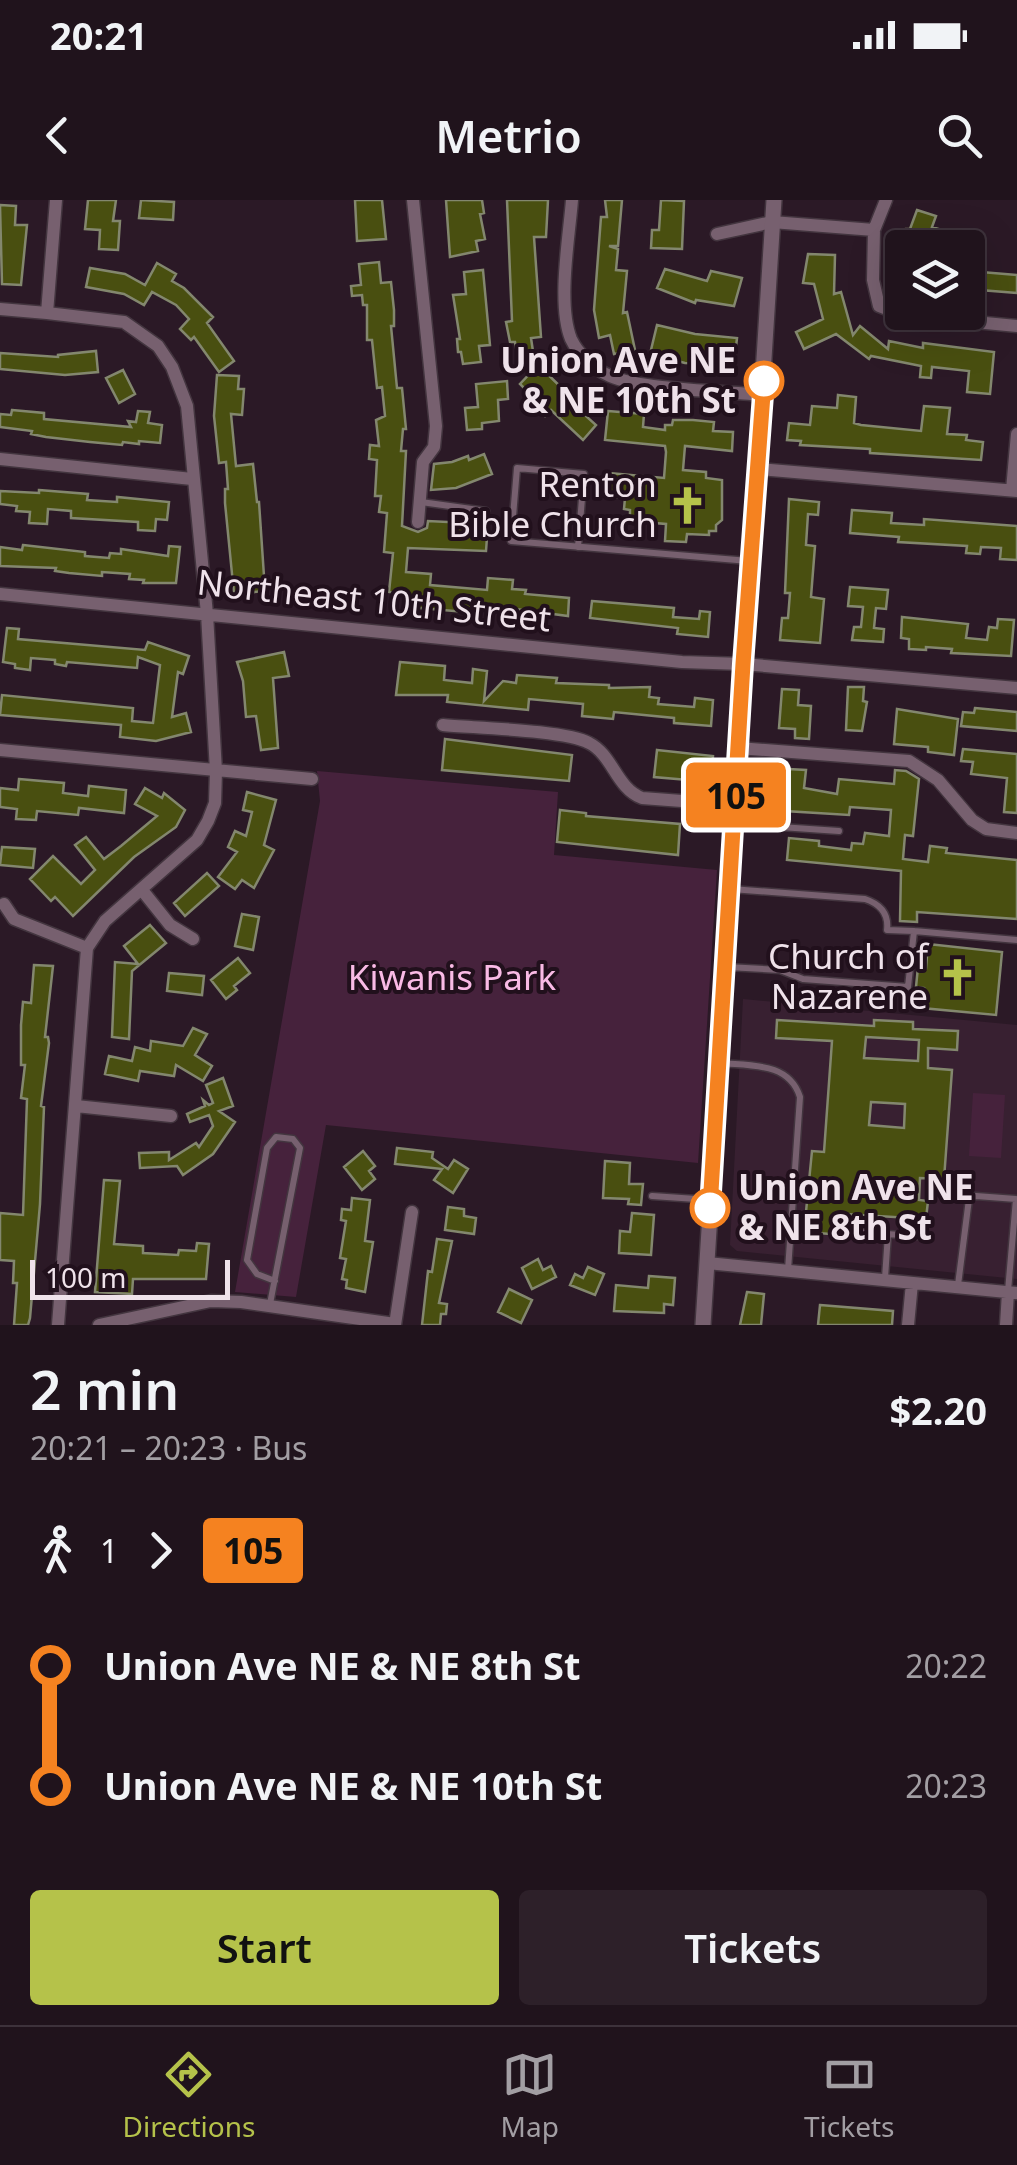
<!DOCTYPE html>
<html lang="en">
<head>
<meta charset="utf-8">
<style>
	body { margin:0; font-family:"Noto Sans",sans-serif; background:#2d2029; color:#f1f3f6; height:100vh; display:flex; flex-direction:column; font-size:38px; white-space:nowrap }
	* { box-sizing:border-box; margin:0 }
	p { font-size:32px; color:#a29ea3 }
	.icon { flex:none; width:55px; height:55px; fill:none; stroke:currentColor; stroke-width:2; stroke-linecap:round; stroke-linejoin:round }
	.map { position:relative; height:1125px; overflow:hidden }
	.details { display:flex; flex-direction:column; background:#20131c; flex:1 }
	.details>* { flex:none }
	.badge { padding:0 20px; border-radius:8px; font-size:35px; line-height:65px }
	.buttons { position:absolute; left:885px; top:30px; display:grid; gap:20px }
	.buttons a { display:grid; place-items:center; width:100px; height:100px; border-radius:10px; background:#20131c; box-shadow:0 10px 40px #0002,0 0 0 2px #3d323b; font-size:50px }
	.scale { position:absolute; left:30px; bottom:25px; width:200px; box-sizing:border-box; padding-left:10px; border:5px solid #efe2ea; border-top:0; font-size:28px; line-height:35px; white-space:nowrap; color:#efe2ea; -webkit-text-stroke:8px #21101c; paint-order:stroke }
	.map>.badge { position:absolute; translate:-50% -50%; box-shadow:0 0 0 5px #fff }
	.legs { display:flex; align-items:center; gap:15px; height:110px; padding:0 30px; font-size:32px }
	.legs p { margin-inline-start:auto }
	.headline { display:flex; align-items:center; justify-content:space-between; height:170px; padding:0 30px }
	h1 { font-size:55px; font-weight:600; line-height:75px }
	.primary-button { display:flex; gap:20px; margin-top:auto; padding:20px 30px }
	.primary-button a { flex:1; height:115px; border-radius:10px; background:#b5c24a; color:#111; font-size:40px; font-weight:600; line-height:115px; text-align:center }
	.primary-button a+a { background:#2d2029; color:#f1f3f6 }
	ul { padding:0 30px; list-style:none }
	li { display:flex; align-items:center; gap:35px; height:120px; font-size:38px }
	li i { display:grid; place-items:center; width:15px; height:100%; margin:0 12px; background:currentColor }
	li i::after { content:''; width:25px; height:25px; margin:-12px; border:8px solid; border-radius:50%; background:#20131c }
	li p { margin-inline-start:auto }
	li:first-child i { background:linear-gradient(#0000 50%,currentColor 0) }
	li:last-child i { background:linear-gradient(currentColor 50%,#0000 0) }
	.status { display:flex; justify-content:space-between; align-items:center; height:70px; padding:0 50px; background:#20131c; direction:ltr }
	.status svg { height:28px; fill:currentColor }
	header { display:flex; justify-content:space-between; align-items:center; height:130px; padding:0 30px; background:#20131c; font-size:45px; font-weight:600 }
	.menu { display:flex; justify-content:space-around; align-items:center; height:140px; border-top:2px solid #3d323b; background:#20131c; font-size:28px; color:#a29ea3 }
	.menu a { display:grid; justify-items:center; gap:5px }
	.menu .active { color:#b5c24a }
	.map>svg:first-child { display:block }
	.built { fill:#382031 }
	.green { fill:#46223c }
	.building { fill:#494f10; stroke:#83876e; stroke-width:2.5; fill-rule:evenodd }
	.lines { fill:none; stroke-linecap:round; stroke-linejoin:round }
	.service-casing { stroke:#43353f; stroke-width:9 }
	.minor-casing { stroke:#43353f; stroke-width:15 }
	.tertiary-casing { stroke:#43353f; stroke-width:18 }
	.service { stroke:#77606f; stroke-width:6 }
	.minor { stroke:#77606f; stroke-width:12 }
	.tertiary { stroke:#77606f; stroke-width:15 }
	.line-1-casing { stroke:#fff; stroke-width:22 }
	.line-1 { stroke:#f58220; stroke-width:15 }
	.stop-1-dot { fill:#fff; stroke:#f58220; stroke-width:5 }
	.labels { text-anchor:middle; stroke-width:8; stroke-linejoin:round; paint-order:stroke }
	.stop-label { font-size:35px; font-weight:bold; fill:#efe2ea; stroke:#21101c; text-anchor:end }
	.poi-label { font-size:35px; fill:#efe2ea; stroke:#21101c; text-anchor:end }
	.street-label { font-size:35px; fill:#efe2ea; stroke:#21101c }
	.park-label { font-size:35px; fill:#f9bae5; stroke:#21101c }
</style>
</head>
<body>
<div class="status"><b>20:21</b><svg viewBox="0 0 49 12"><path d="M0 12V9h3v3zM5 12V6h3v6zM10 12V3h3v9zM15 12V0h3v12zM26 1h20v11H26zM47 4h2v5h-2z"/></svg></div>
<header><svg class="icon" aria-label="back" viewBox="0 0 24 24"><path d="M15 5l-7 7 7 7"/></svg>Metrio<svg class="icon" aria-label="search" viewBox="0 0 24 24"><circle cx="10" cy="10" r="6"/><path d="M15 15l6 6"/></svg></header>
<div class="map">
<svg width="1017" height="1125" viewBox="0 0 1017 1125">
	<rect width="100%" height="100%" fill="#2b1926"/>
	<path class="built" d="M743 799 1017 825V1079L737 1051 730 1045Z"/>
	<path class="green" d="M317 571 558 592 554 655 717 670 698 963 326 925 296 1097 235 1092 320 601Z
		M973 893 1005 895 1001 958 969 956Z"/>
	<path class="building" d="M88 0H116L113 21H120L118 50 99 49 100 30 85 29Z
		M141 0 174 2 173 20 139 18Z
		M355 0H382L386 39 357 41Z
		M446 0H482L484 13 480 14 485 39 476 41 478 51 450 57Z
		M507 0H548L546 37H534L541 137 531 138 534 158 518 160 515 142H510L506 122 512 121Z
		M605 0H622L618 46H609L618 49 616 70 627 71 623 113 627 112 635 150 614 154 610 135 599 138 594 110 601 17H607Z
		M661 0 684 1 682 49 651 48 652 30H659Z
		M0 5 16 6 15 25H27L21 85 2 84Z
		M917 10 936 16 932 27 942 30 936 48H922L905 41 906 29H910Z
		M808 54 835 55 834 94 841 92 853 135 860 126 888 149 889 141 923 148V143L994 152 990 194 967 192 969 171 932 167 931 178 920 177 921 166 871 156 869 159 836 134 804 149 796 132 823 119 814 84 803 83Z
		M379 62 381 83 391 82 394 110V126H391L397 188H402L406 229H403L401 251H406L402 326 418 332 427 328 428 321 488 324 486 351 408 348 406 372 431 374 430 385 487 390 488 378 513 380 512 389 526 390 525 394 569 398 568 416 501 407V412L477 410V413L408 407 409 398 405 397 406 394 389 392 393 353 384 352 387 313 379 312 381 296H375L377 260 369 259 370 245 379 246 376 220 385 216 382 187 377 188 372 140H367V105H363L362 95 352 96 351 86 361 85 359 64Z
		M157 63 176 74 172 81 184 88 213 117 207 123 234 161 219 172 194 137 191 140 180 129 189 119 176 105 152 92 144 105 124 94 86 87 90 68 125 74 145 85Z
		M665 69 707 81 711 71 742 78 734 106 696 100 695 103 657 88Z
		M483 70 490 145 479 146 481 162 463 164 461 152H458L457 139H460L453 95 466 94 464 72Z
		M969 71 1017 75V93L968 89Z
		M657 125 695 134 737 138 735 156 715 155 714 164 685 163 650 154Z
		M96 151 98 172 65 175 0 169V153L58 157V155Z
		M538 165 569 195 572 192 584 202 578 209 596 225 583 240 551 210 545 216 531 203 535 199 520 184Z
		M123 170 135 194 119 203 106 178Z
		M217 175 239 176 238 189H244L242 215 231 214 236 266 253 264 257 302H259L265 391 234 394 225 303V289H228L226 262 219 263 214 216Z
		M507 181 508 199 498 200 499 221 482 223V229L467 230 465 208 478 207 476 184Z
		M838 195 856 197 854 223 861 225 921 231 924 206 950 208 947 234 967 235 966 240 983 242 981 260 870 253V249L800 245 801 241 787 240 789 223 810 225 812 206 837 208Z
		M12 210 44 213V219L131 227 128 221 136 222 138 211 150 212 148 223 162 225 160 243 139 241V244L123 242 122 245 90 242 46 237 31 234 32 231 0 227V214L11 215Z
		M608 211 644 214 643 227 665 230V225H672L673 220H693L714 222 713 231 733 232 732 251 685 246 683 270 706 272V278L722 280V320L716 325V331H709V335L687 334 686 342 665 341 666 324 630 321V310L624 309 625 298 608 297 610 273 664 278 666 252 665 246 605 240Z
		M484 254 492 274 456 288 431 290 434 264 452 262 468 256 469 260Z
		M39 290 88 294 87 300 117 302V297L169 302 167 320 156 319 155 331 138 330V322L71 318V311L48 309 47 324 29 323 30 312 16 311 17 306 0 304V291L39 293Z
		M789 299 819 302 818 315 808 314 806 345 815 346 811 397 824 399 820 443 780 440 782 418H788L790 393H785Z
		M852 310 892 313 891 323 924 325V319L1017 326V360L1000 359 1001 348 981 347 980 354 966 353 967 346 898 342 899 337 850 333Z
		M23 345 85 352V356L109 358 110 353 121 354V349L168 356 169 346 180 347 176 383H143L144 380 129 379 130 374 102 372V376L69 373 55 371 56 368 0 366V347L22 350Z
		M850 387 888 390 886 409 876 408 874 428 884 429 883 442 852 440 854 427H861L863 407 848 406Z
		M592 401 674 408 673 417 699 419 700 411 710 412 708 437 677 434 678 428 590 418Z
		M902 417 968 424 966 438 987 440 989 427 997 428 998 419 1014 420 1011 456 951 453 952 449 926 447V450L909 449V439L901 438Z
		M7 428 19 429 18 439 145 450 148 442 189 456 183 474 178 472 172 517 186 513 191 532 156 541 120 537 121 525 0 515 2 495 133 508 132 521 153 523 160 465 138 457 137 468 67 462 66 466 55 464V460L31 458 30 470 15 468V464L3 462Z
		M284 452 289 476 273 478 278 548 261 550 256 516 246 517 243 481 237 462Z
		M400 462 445 466 444 480 472 483 473 469 487 471 484 501 503 481 516 483 517 475 557 478 556 483 609 485V488L650 487 649 497 659 498 658 504 694 507 695 498 713 500 711 526 674 523V518L614 512 613 519 582 516 583 504 529 499 528 510 447 502 448 495H396Z
		M848 487H864L863 501 867 502 862 531 846 530Z
		M782 489 799 490 798 505 811 506 809 539 795 538V529L779 528Z
		M975 508 1017 512V531L961 526 963 512 974 513Z
		M897 509 958 519 954 555 928 552V547L894 544Z
		M445 539 572 555 569 581 442 570Z
		M963 549 1017 554V613L1004 612 1007 578 971 574 973 562 961 561Z
		M657 550 713 556 711 582 654 577Z
		M788 569 806 570 804 588 837 594 839 579 894 584 895 570 906 571 919 579 913 636 905 635 903 659 928 662 930 646 947 648 946 653 1017 660V719L917 712V722L900 721 901 671 787 660 789 638 819 641V646L851 650 852 643 863 644 865 633 889 636 891 610 850 607 849 615 785 611V603H779L780 589 786 590Z
		M19 579 64 583 63 593 88 596 89 586 126 590 124 613 79 608 78 615 37 611 36 620 16 619 17 609 0 607V588L18 590Z
		M145 588 162 598 164 593 185 610 176 627 134 657 73 716 55 697 51 701 30 679 53 656 81 684 95 670 75 645 86 637 104 659 121 646 157 616 135 604Z
		M247 592 276 600 264 645 274 650 254 688 242 680 235 689 218 677 237 652 228 647 235 631 246 636 252 612 243 610Z
		M560 610 586 613V616L680 624 678 655 557 642Z
		M2 647 35 649 33 668 0 665Z
		M207 673 219 686 185 716 174 703Z
		M242 714 259 717 253 750 235 746Z
		M150 725 166 743 132 771 129 839 112 837 115 762 138 764 124 746Z
		M928 744 1002 752 996 815 922 808 924 788 916 787 918 767 926 768Z
		M238 758 250 773 234 786 237 790 226 799 211 780Z
		M34 765 53 766 45 837H48L49 843 41 906 44 907 40 1004 30 1118 28 1125H14L17 1083H13L14 1061 0 1060V1013L23 1015 27 899 21 898 25 865H21V825L23 802 31 803Z
		M169 773 204 776 202 795 167 791Z
		M777 820 874 826V820L913 822V829L958 831 957 850 928 848V868L952 870 944 979 920 978 919 1000 928 1001 926 1019 846 1014 844 1035 804 1032 812 951 824 952 832 841 776 838ZM866 837 919 840 918 861 864 858ZM871 902 905 904 904 928 869 925Z
		M193 828 207 834 195 855 212 866 203 881 176 865 174 876 140 871 138 881 105 874 109 856 132 861 135 847 150 851 151 841 183 846Z
		M223 878 233 906 219 911 235 922 213 954 183 975 177 966 140 968 139 953 169 952V960L196 943 199 947 213 926 209 915 190 922 187 914 205 906 203 900 209 905 213 903 206 885Z
		M397 948 433 952 432 958 448 969 454 960 468 969 453 993 434 980 442 969 395 964Z
		M363 951 375 966 369 971 375 979 362 990 344 967Z
		M605 961 630 963 629 984H643L641 1005 628 1004 629 999 603 998Z
		M104 980 120 981 114 1044 143 1046V1053L178 1055 179 1050 196 1051 197 1043 209 1044 206 1079H133L132 1094 95 1092Z
		M352 998 370 1000 365 1041 373 1042 365 1092 346 1088 347 1080 342 1079 346 1059 340 1058 346 1021 341 1020 342 1009 351 1010Z
		M448 1007 464 1009V1016L476 1018 474 1034 445 1030Z
		M632 1013 654 1015 651 1055 619 1053 620 1031 630 1032Z
		M437 1039 452 1041 439 1103 447 1104 446 1114H441L440 1125H422L428 1071 432 1072Z
		M538 1059 543 1070 551 1066 556 1077 532 1089 522 1068Z
		M588 1067 604 1074 595 1095 570 1085 575 1074 583 1078Z
		M649 1076 675 1078 673 1105 664 1104V1113L614 1111 616 1085 648 1088Z
		M509 1089 532 1100 521 1123 498 1112Z
		M747 1092 764 1094 761 1125H740Z
		M820 1105 893 1111 892 1125H818Z"/>
	<g class="lines">
		<defs>
			<path id="service" d="M421 302 486 311
				M578 347 584 274 517 268 511 341 749 361
				M735 624 839 631
				M914 731 1017 740
				M727 767 780 770 803 779 908 787 914 731 887 730C889 713 880 704 865 699L731 689
				M720 863C751 866 789 862 800 897L788 1070
				M652 996 711 1000
				M858 1032 929 1037
				M885 1078 888 1034
				M958 1085 969 999 976 996 1016 999 1008 1091
				M270 1104 300 948 293 939 276 937 267 948 247 1060 257 1074 275 1081"/>
			<path id="minor" d="M56 0 47 113 124 122 158 146 172 167 187 206 207 414 216 571 215 603 208 621 197 640 105 721 87 748 58 1125
				M413 0 436 226 434 247 423 262 418 322
				M572 0C569 38 557 104 571 139 578 154 594 169 610 176 643 190 724 191 763 195
				M874 30 873 80 879 106 902 115 1017 126
				M717 34 772 22 874 30 886 0
				M0 109 47 113
				M0 259 192 279
				M758 269 1017 291
				M1012 290 1017 234
				M0 394 682 462 743 464 1017 488
				M443 525C474 528 566 530 589 543 613 555 616 588 642 598L735 605
				M738 548 909 561 938 580 972 620 986 629 1017 633
				M0 550 312 579
				M142 690 170 725 193 739
				M4 704 14 719 87 748
				M76 906 171 916
				M707 1063 1017 1093
				M99 1125 211 1101 241 1102 395 1124
				M395 1125 412 1012
				M908 1125 912 1083
				M1006 1125 1008 1092"/>
			<path id="tertiary" d="M703 1125 774 0"/>
		</defs>
		<use href="#service" class="service-casing"/>
		<use href="#minor" class="minor-casing"/>
		<use href="#tertiary" class="tertiary-casing"/>
		<use href="#service" class="service"/>
		<use href="#minor" class="minor"/>
		<use href="#tertiary" class="tertiary"/>
	</g>
	<g class="lines">
		<defs>
			<path id="line-1" d="M710 1008 743 464 764 181"/>
		</defs>
		<use href="#line-1" class="line-1-casing"/>
		<use href="#line-1" class="line-1"/>
	</g>
	<defs>
		<symbol id="church-bare" viewBox="-9 -9 18 18"><path d="M-1.2-6h2.4v3.5h3.3v2.4h-3.3V6h-2.4V-.1h-3.3v-2.4h3.3Z" fill="#b5c24a" stroke="#21101c" stroke-width="2.5" paint-order="stroke"/></symbol>
	</defs>
	<g fill-rule="evenodd">
		<use href="#church-bare" x="660" y="278" width="55" height="55"/>
		<use href="#church-bare" x="930" y="750" width="55" height="55"/>
	</g>
	<g class="stop-1-dot">
		<circle cx="764" cy="181" r="18"/>
		<circle cx="710" cy="1008" r="18"/>
	</g>
	<g class="labels">
		<g class="stop-label">
			<text x="736" y="173">Union Ave NE<tspan x="736" dy="40">&amp; NE 10th St</tspan></text>
			<text x="738" y="1000" text-anchor="start">Union Ave NE<tspan x="738" dy="40">&amp; NE 8th St</tspan></text>
		</g>
		<g class="poi-label">
			<text x="657" y="297">Renton<tspan x="657" dy="40">Bible Church</tspan></text>
			<text x="928" y="769">Church of<tspan x="928" dy="40">Nazarene</tspan></text>
		</g>
		<g class="street-label">
			<text transform="translate(374 401) rotate(6)" y="12">Northeast 10th Street</text>
		</g>
		<g class="park-label">
			<text x="452" y="790">Kiwanis Park</text>
		</g>
	</g>
</svg>
<div class="buttons">
<a><svg class="icon" aria-label="layers" viewBox="0 0 24 24"><path d="M12 4l9 5-9 5-9-5zM3 14l9 5 9-5"/></svg></a>
</div>
<div class="scale">100 m</div>
<b class="badge" style="left:736px;top:595px;background:#f58220;color:#111">105</b>
</div>
<section class="details">
<div class="headline"><div><h1>2 min</h1><p>20:21 – 20:23 · Bus</p></div><b>$2.20</b></div>
<div class="legs"><svg class="icon" aria-label="walk" viewBox="0 0 24 24"><circle cx="13" cy="4" r="2"/><path d="M13 8l-2 6 4 7M11 14l-3 7M7 12l3-4h3l4 4"/></svg>1<svg class="icon" aria-label="forward" viewBox="0 0 24 24"><path d="M9 5l7 7-7 7"/></svg><b class="badge" style="background:#f58220;color:#111">105</b></div>
<ul>
<li><i style="color:#f58220"></i><b>Union Ave NE &amp; NE 8th St</b><p>20:22</p></li>
<li><i style="color:#f58220"></i><b>Union Ave NE &amp; NE 10th St</b><p>20:23</p></li>
</ul>
<div class="primary-button"><a>Start</a><a>Tickets</a></div>
</section>
<nav class="menu">
<a class="active"><svg class="icon" aria-label="directions" viewBox="0 0 24 24"><path d="M12 3l9 9-9 9-9-9zM9 14v-3h6M13 9l2 2-2 2"/></svg>Directions</a>
<a><svg class="icon" aria-label="map" viewBox="0 0 24 24"><path d="M3 6l6-2 6 2 6-2v14l-6 2-6-2-6 2zM9 4v14M15 6v14"/></svg>Map</a>
<a><svg class="icon" aria-label="tickets" viewBox="0 0 24 24"><path d="M3 7h18v10H3zM15 7v10"/></svg>Tickets</a>
</nav>
</body>
</html>
